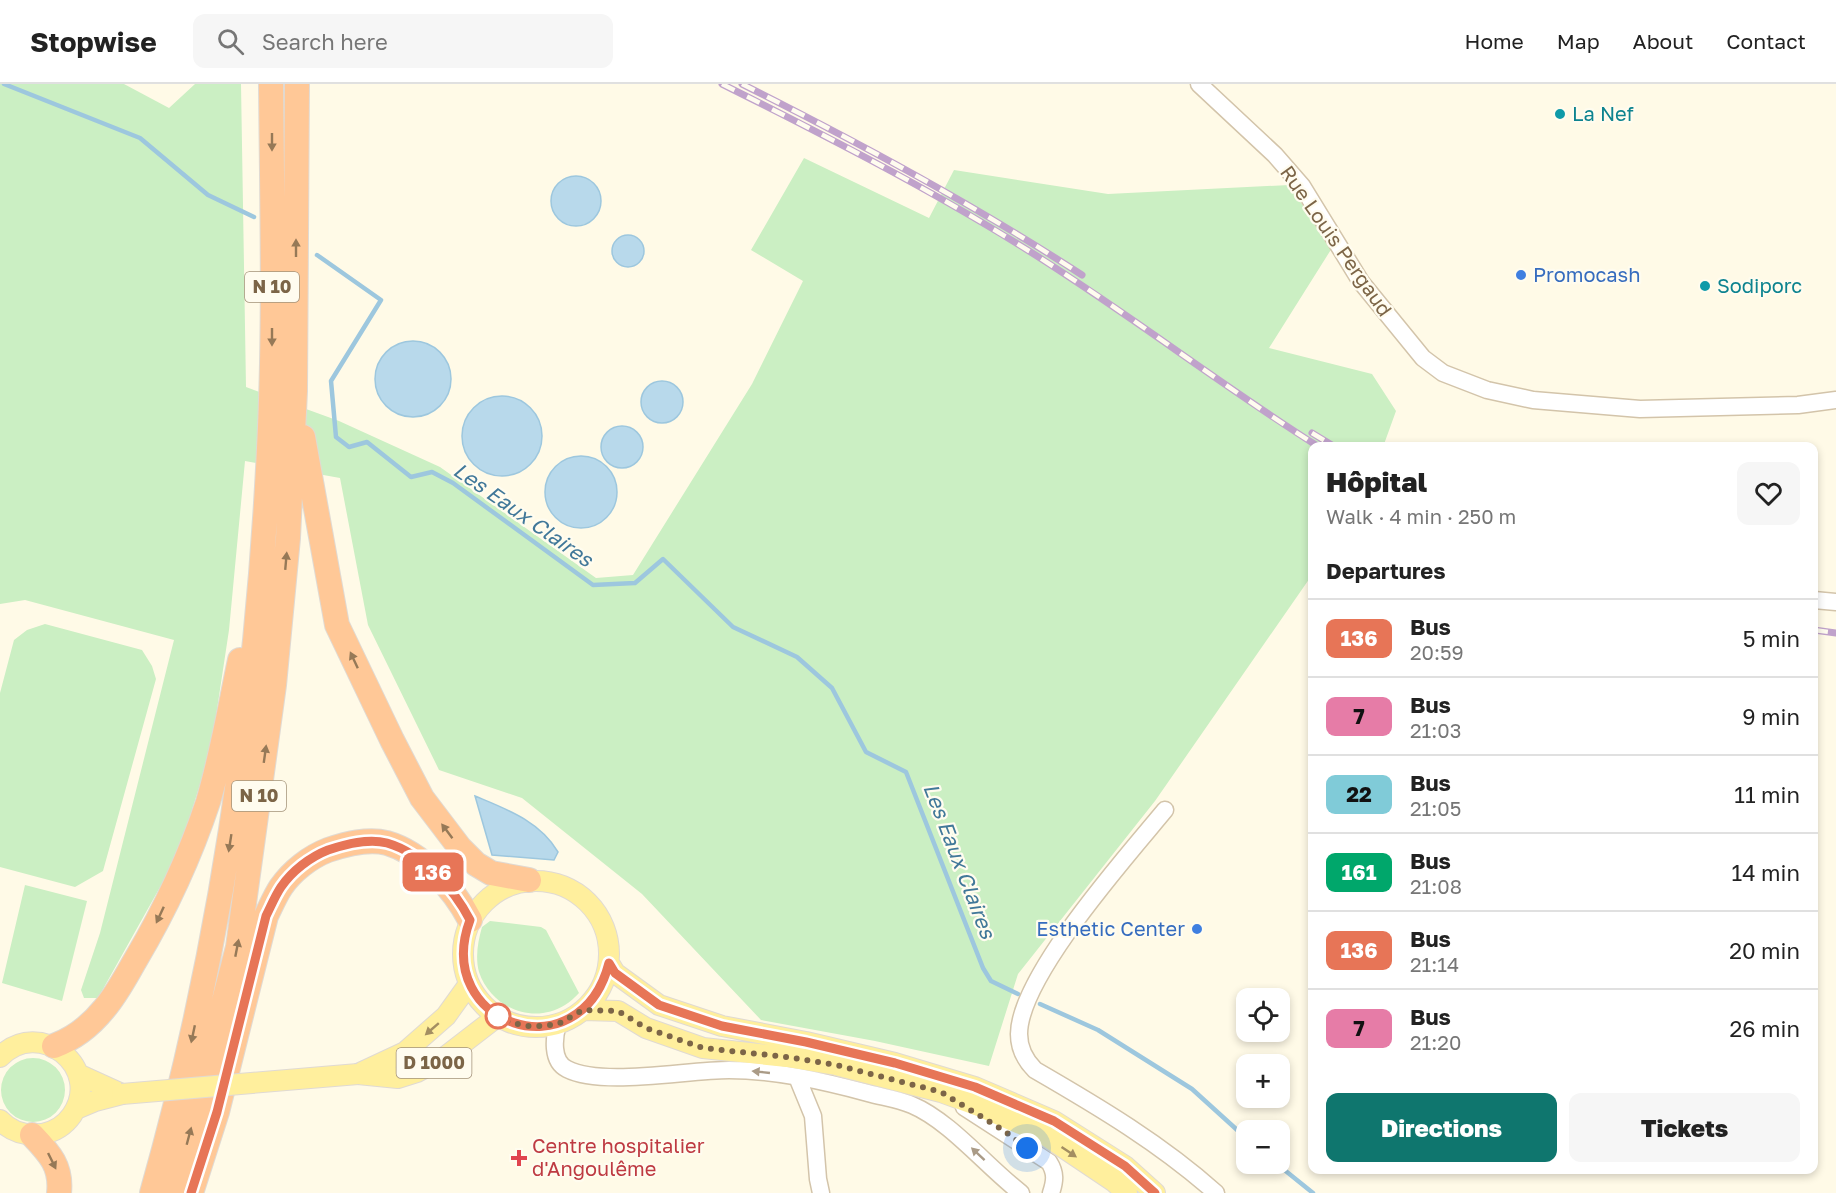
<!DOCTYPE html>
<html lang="en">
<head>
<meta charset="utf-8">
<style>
	body { margin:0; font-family:"Golos Text",sans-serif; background:#f6f6f6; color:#222; height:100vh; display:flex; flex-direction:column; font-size:22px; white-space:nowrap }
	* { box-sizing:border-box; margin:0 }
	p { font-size:20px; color:#767676 }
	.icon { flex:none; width:33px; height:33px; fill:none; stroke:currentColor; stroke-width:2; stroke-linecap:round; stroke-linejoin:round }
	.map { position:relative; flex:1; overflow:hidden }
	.details { position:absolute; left:1308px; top:358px; width:510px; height:732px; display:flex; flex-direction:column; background:#fff; border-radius:12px; box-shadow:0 3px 9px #0003 }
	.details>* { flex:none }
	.badge { padding:0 12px; border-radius:9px; font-size:21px; line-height:39px }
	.buttons { position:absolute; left:1236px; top:904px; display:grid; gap:12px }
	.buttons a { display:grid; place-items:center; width:54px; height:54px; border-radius:12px; background:#fff; box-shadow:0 3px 9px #0003; font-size:30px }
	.you { position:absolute; width:30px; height:30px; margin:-15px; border:4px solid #fff; border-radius:50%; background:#1a73e8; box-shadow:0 0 0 9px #1a73e833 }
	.map>.badge { position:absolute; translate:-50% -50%; box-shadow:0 0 0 3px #fff }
	h2 { padding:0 18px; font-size:22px; line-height:54px }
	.round { display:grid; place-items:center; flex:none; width:63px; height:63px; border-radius:12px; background:#f6f6f6 }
	.overview { display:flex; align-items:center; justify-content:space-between; height:102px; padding:0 18px }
	h1 { font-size:28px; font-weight:800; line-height:45px }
	.action { display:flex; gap:12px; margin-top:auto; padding:12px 18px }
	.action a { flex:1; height:69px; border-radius:12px; background:#0f766e; color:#fff; font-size:24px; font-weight:800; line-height:69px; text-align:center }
	.action a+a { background:#f6f6f6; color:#222 }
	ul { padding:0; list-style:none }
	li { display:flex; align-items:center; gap:18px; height:78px; padding:0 18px; border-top:2px solid #e0e0e0 }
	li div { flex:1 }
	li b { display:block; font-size:22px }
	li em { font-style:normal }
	li .badge { min-width:66px; font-weight:700; text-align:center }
	header { display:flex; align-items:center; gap:36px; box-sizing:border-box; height:84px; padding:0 30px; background:#fff; border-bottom:2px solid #e0e0e0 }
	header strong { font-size:28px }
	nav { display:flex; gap:33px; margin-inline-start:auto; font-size:21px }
	.search { width:420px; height:54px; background:#f6f6f6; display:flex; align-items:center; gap:15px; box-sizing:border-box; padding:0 21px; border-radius:12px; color:#767676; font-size:22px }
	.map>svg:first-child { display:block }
	.green { fill:#cbefc3 }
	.water { fill:#b8d9eb; stroke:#9dc7de; stroke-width:1.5 }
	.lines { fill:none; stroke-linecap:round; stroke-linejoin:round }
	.stream { stroke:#9dc7de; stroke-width:4.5 }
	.minor-casing { stroke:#d3c4aa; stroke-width:19 }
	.major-casing { stroke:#e0dad3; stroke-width:22 }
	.highway-casing { stroke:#e0dad3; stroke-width:26 }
	.minor { stroke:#fff; stroke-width:16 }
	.major { stroke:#ffef9d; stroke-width:20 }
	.highway { stroke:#ffc897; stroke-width:24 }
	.rail-casing { stroke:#c0a2cb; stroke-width:7 }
	.rail { stroke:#fffcef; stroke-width:4.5; stroke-dasharray:14; stroke-linecap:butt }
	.major-bridge-casing { stroke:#e0dad3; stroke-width:22; stroke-linecap:butt }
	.major-bridge { stroke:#ffef9d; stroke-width:20 }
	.oneway { fill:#967957 }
	.oneway2 { fill:#a38e61 }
	.oneway3 { fill:#aa9b87 }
	.line-casing { stroke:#fff; stroke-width:14 }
	.line { stroke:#e77557; stroke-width:9 }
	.walk { stroke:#7c6547; stroke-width:6; stroke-dasharray:0 10.8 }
	.culture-dot { fill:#0f9aa8; stroke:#fffcef; stroke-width:2 }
	.shop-dot { fill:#3f7fe0; stroke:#fffcef; stroke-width:2 }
	.stop-dot { fill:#fff; stroke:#e77557; stroke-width:3 }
	.health-dot { fill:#e0444e; stroke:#fffcef; stroke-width:2 }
	.labels { text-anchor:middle; stroke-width:4.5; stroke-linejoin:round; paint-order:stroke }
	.shield { fill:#fffcef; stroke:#a39279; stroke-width:1.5 }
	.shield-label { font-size:18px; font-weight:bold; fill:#7c6547 }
	.culture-label { font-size:20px; fill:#0d838f; stroke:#fffcef; text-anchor:start }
	.street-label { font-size:20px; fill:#7c6547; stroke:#fffcef }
	.shop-label { font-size:20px; fill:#366cbe; stroke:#fffcef; text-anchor:start }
	.health-label { font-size:20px; fill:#be3a42; stroke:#fffcef; text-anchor:start }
	.water-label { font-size:21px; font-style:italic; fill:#417899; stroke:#fffcef }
</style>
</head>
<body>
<header>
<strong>Stopwise</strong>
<div class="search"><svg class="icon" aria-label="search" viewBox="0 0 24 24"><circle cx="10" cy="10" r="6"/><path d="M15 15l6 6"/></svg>Search here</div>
<nav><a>Home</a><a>Map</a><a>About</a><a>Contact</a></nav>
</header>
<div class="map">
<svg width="1836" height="1109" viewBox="0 0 1836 1109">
	<rect width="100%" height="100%" fill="#fffae7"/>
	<path class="green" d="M0 0H124L169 24 195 0H241L246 303 339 337 440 383 596 494 633 491 752 300 803 197 751 166 804 74 929 134 954 86 1108 110 1289 101 1332 164 1269 264 1372 290 1396 327 1383 363H1312V491L1155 717 1018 890 989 982 875 957 761 936 642 810 522 714 439 686 368 541 340 394 245 377 229 546 211 665 178 771 98 914H84L81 906 100 849 174 556 25 516 0 520Z
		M45 540 142 566 152 582 156 595 103 787 75 803 0 783V609L14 556 27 546Z
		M25 801 87 817 62 917 2 899Z
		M490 837 541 843 546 846 579 909C575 913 570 918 565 921 533 941 491 924 479 888 475 873 478 857 482 843Z
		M1 1006a32 32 0 1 1 64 0a32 32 0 1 1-64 0Z"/>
	<path class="water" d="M551 117a25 25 0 1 1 50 0a25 25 0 1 1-50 0Z
		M612 167a16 16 0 1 1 32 0a16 16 0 1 1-32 0Z
		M375 295a38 38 0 1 1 76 0a38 38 0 1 1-76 0Z
		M641 318a21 21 0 1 1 42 0a21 21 0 1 1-42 0Z
		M462 352a40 40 0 1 1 80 0a40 40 0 1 1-80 0Z
		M601 363a21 21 0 1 1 42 0a21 21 0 1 1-42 0Z
		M545 408a36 36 0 1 1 72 0a36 36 0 1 1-72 0Z
		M475 712C506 725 540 737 558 768L554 776 492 771Z"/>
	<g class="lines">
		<path class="stream" d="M4 0 140 54 208 111 254 133
			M317 171 381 216 331 297 336 353 349 363 367 358 411 393 432 388 453 399 593 501 635 499 663 475 733 543 797 573 832 604 866 668 906 688 983 884 991 897 1018 910
			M1040 920 1098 946 1192 1005 1246 1054
			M1277 1080 1313 1109"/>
		<defs>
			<path id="minor" d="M1199 0 1275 71 1302 102 1361 198 1423 274 1443 289 1487 306 1533 316 1640 325 1798 321 1836 316
				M1814 516 1836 518
				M1165 726C1127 772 1019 893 1019 950 1019 965 1025 976 1035 986 1099 1023 1161 1060 1216 1109
				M558 940C554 953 551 977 567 985 602 1003 686 986 729 986 775 986 823 997 868 1009 882 1013 898 1015 912 1021 950 1037 987 1083 1021 1109
				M797 993 813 1032 818 1095 821 1109
				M964 1023 1049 1078C1056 1089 1055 1097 1051 1109"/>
			<path id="major" d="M463 870a73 73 0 1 1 146 0a73 73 0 1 1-146 0Z
				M609 879 615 889 659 921 722 942 806 958 895 979 975 1003 1054 1037 1125 1082 1155 1109
				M583 926 618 927 646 944 703 964 787 973 836 981 941 1008 979 1022 1043 1050 1113 1097 1127 1109
				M0 973C39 932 104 984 72 1031 65 1041 54 1048 42 1050 26 1052 11 1048 0 1036
				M360 989 405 968 446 932 469 900
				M78 990 122 1010
				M358 990 398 994 417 988 445 973 498 932
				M76 1025 95 1017 122 1010"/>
			<path id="highway" d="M303 353 337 541 392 656 422 714 460 764 476 780 491 789 529 796
				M54 962C73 955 91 941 104 925 117 910 126 892 136 875 165 826 190 772 208 718 222 671 230 623 240 576
				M32 1051C49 1069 62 1082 59 1109
				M152 1109C223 859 259 603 270 343 275 229 272 114 271 0
				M174 1109 238 863 274 601 288 454 295 307 297 0
				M191 1109 217 1028 266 832C271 822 275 812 281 803 292 787 310 773 328 766 346 760 368 754 387 759 422 769 454 805 470 836"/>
		</defs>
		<use href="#minor" class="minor-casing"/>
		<use href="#major" class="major-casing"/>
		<use href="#highway" class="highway-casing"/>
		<use href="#minor" class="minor"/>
		<use href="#major" class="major"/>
		<use href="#highway" class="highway"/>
		<defs>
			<path id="rail" d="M722 0C826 52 930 105 1029 167 1128 229 1221 301 1319 363
				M742 0C859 59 973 120 1082 191
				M1312 349 1335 363
				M1814 546 1836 549"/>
		</defs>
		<use href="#rail" class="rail-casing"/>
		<use href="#rail" class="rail"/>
		<defs>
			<path id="major-bridge" d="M122 1010 358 990"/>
		</defs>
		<use href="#major-bridge" class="major-bridge-casing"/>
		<use href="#major-bridge" class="major-bridge"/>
	</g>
	<defs><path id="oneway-solid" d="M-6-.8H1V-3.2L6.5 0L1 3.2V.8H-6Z" transform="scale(1.5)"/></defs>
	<g class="oneway">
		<use href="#oneway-solid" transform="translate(272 58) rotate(90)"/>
		<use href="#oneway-solid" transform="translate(296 164) rotate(-90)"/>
		<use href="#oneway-solid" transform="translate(272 253) rotate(90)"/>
		<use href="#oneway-solid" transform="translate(286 477) rotate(-85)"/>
		<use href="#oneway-solid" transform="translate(354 576) rotate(-115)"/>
		<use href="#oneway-solid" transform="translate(265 670) rotate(-82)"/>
		<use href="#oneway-solid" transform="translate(447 747) rotate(-127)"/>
		<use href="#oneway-solid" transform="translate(230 759) rotate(99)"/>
		<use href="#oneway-solid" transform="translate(160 831) rotate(115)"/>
		<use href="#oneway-solid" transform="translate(237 864) rotate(-79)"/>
		<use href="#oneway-solid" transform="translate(193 950) rotate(102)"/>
		<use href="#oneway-solid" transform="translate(189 1052) rotate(-75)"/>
		<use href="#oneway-solid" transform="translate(52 1077) rotate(64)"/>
	</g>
	<g class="oneway2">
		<use href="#oneway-solid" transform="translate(432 945) rotate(139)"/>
		<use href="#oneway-solid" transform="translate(1069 1068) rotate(34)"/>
	</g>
	<g class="oneway3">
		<use href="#oneway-solid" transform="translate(761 988) rotate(-174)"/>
		<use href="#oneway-solid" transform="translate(978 1070) rotate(-137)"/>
	</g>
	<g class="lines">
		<defs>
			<path id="line" d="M191 1109 217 1028 266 832C271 822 275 812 281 803 292 787 310 773 328 766 346 760 368 754 387 759 422 769 454 805 470 836 431 941 580 991 609 879L615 889 659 921 722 942 806 958 895 979 975 1003 1054 1037 1125 1082 1155 1109"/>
		</defs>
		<use href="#line" class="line-casing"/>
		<use href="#line" class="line"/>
		<path class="walk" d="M498 932 512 939 528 942H543L558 940 583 926 618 927 646 944 703 964 787 973 836 981 941 1008 1003 1046 1027 1064"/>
	</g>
	<g class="culture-dot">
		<circle cx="1560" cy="30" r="6"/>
		<circle cx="1705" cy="202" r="6"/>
	</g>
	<g class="shop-dot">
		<circle cx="1521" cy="191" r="6"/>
		<circle cx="1197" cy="845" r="6"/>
	</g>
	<circle class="stop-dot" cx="498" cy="932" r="12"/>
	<path class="health-dot" d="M516 1065h6v6h6v6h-6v6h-6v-6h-6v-6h6z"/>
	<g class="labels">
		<g class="shield">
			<rect x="245" y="188" width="54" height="30" rx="4.5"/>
			<rect x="232" y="697" width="54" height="30" rx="4.5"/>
			<rect x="396.5" y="964" width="75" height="30" rx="4.5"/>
		</g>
		<g class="shield-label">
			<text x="272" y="209">N 10</text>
			<text x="259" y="718">N 10</text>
			<text x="434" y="985">D 1000</text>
		</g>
		<g class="culture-label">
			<text x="1572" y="37">La Nef</text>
			<text x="1717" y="209">Sodiporc</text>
		</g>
		<g class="street-label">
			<text transform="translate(1336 157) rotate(55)" y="7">Rue Louis Pergaud</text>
		</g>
		<g class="shop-label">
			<text x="1533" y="198">Promocash</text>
			<text x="1185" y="852" text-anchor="end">Esthetic Center</text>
		</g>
		<g class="health-label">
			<text x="532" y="1069">Centre hospitalier<tspan x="532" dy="23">d'Angoulême</tspan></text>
		</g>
		<g class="water-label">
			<text transform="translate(523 431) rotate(35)" y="7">Les Eaux Claires</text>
			<text transform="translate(959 777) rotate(69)" y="7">Les Eaux Claires</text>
		</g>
	</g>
</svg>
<div class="buttons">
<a><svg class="icon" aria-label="locate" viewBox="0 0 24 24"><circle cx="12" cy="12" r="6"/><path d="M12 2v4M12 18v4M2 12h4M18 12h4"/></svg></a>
<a>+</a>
<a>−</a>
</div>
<div class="you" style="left:1027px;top:1064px"></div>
<b class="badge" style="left:433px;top:788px;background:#e77557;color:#fff">136</b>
<section class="details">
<div class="overview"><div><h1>Hôpital</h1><p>Walk · 4 min · 250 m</p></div><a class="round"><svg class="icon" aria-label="heart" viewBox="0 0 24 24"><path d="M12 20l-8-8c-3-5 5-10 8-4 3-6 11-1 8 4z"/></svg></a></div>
<h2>Departures</h2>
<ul>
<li><span class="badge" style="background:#e77557;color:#fff">136</span><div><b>Bus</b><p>20:59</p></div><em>5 min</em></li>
<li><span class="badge" style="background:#e67ca7;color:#111">7</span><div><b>Bus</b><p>21:03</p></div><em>9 min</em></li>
<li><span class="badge" style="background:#80cbd8;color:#111">22</span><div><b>Bus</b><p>21:05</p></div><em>11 min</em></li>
<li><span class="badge" style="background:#00a76b;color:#fff">161</span><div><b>Bus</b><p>21:08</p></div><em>14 min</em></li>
<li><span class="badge" style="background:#e77557;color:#fff">136</span><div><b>Bus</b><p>21:14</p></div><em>20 min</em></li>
<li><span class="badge" style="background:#e67ca7;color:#111">7</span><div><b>Bus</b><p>21:20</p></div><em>26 min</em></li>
</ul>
<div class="action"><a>Directions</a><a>Tickets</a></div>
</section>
</div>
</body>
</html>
